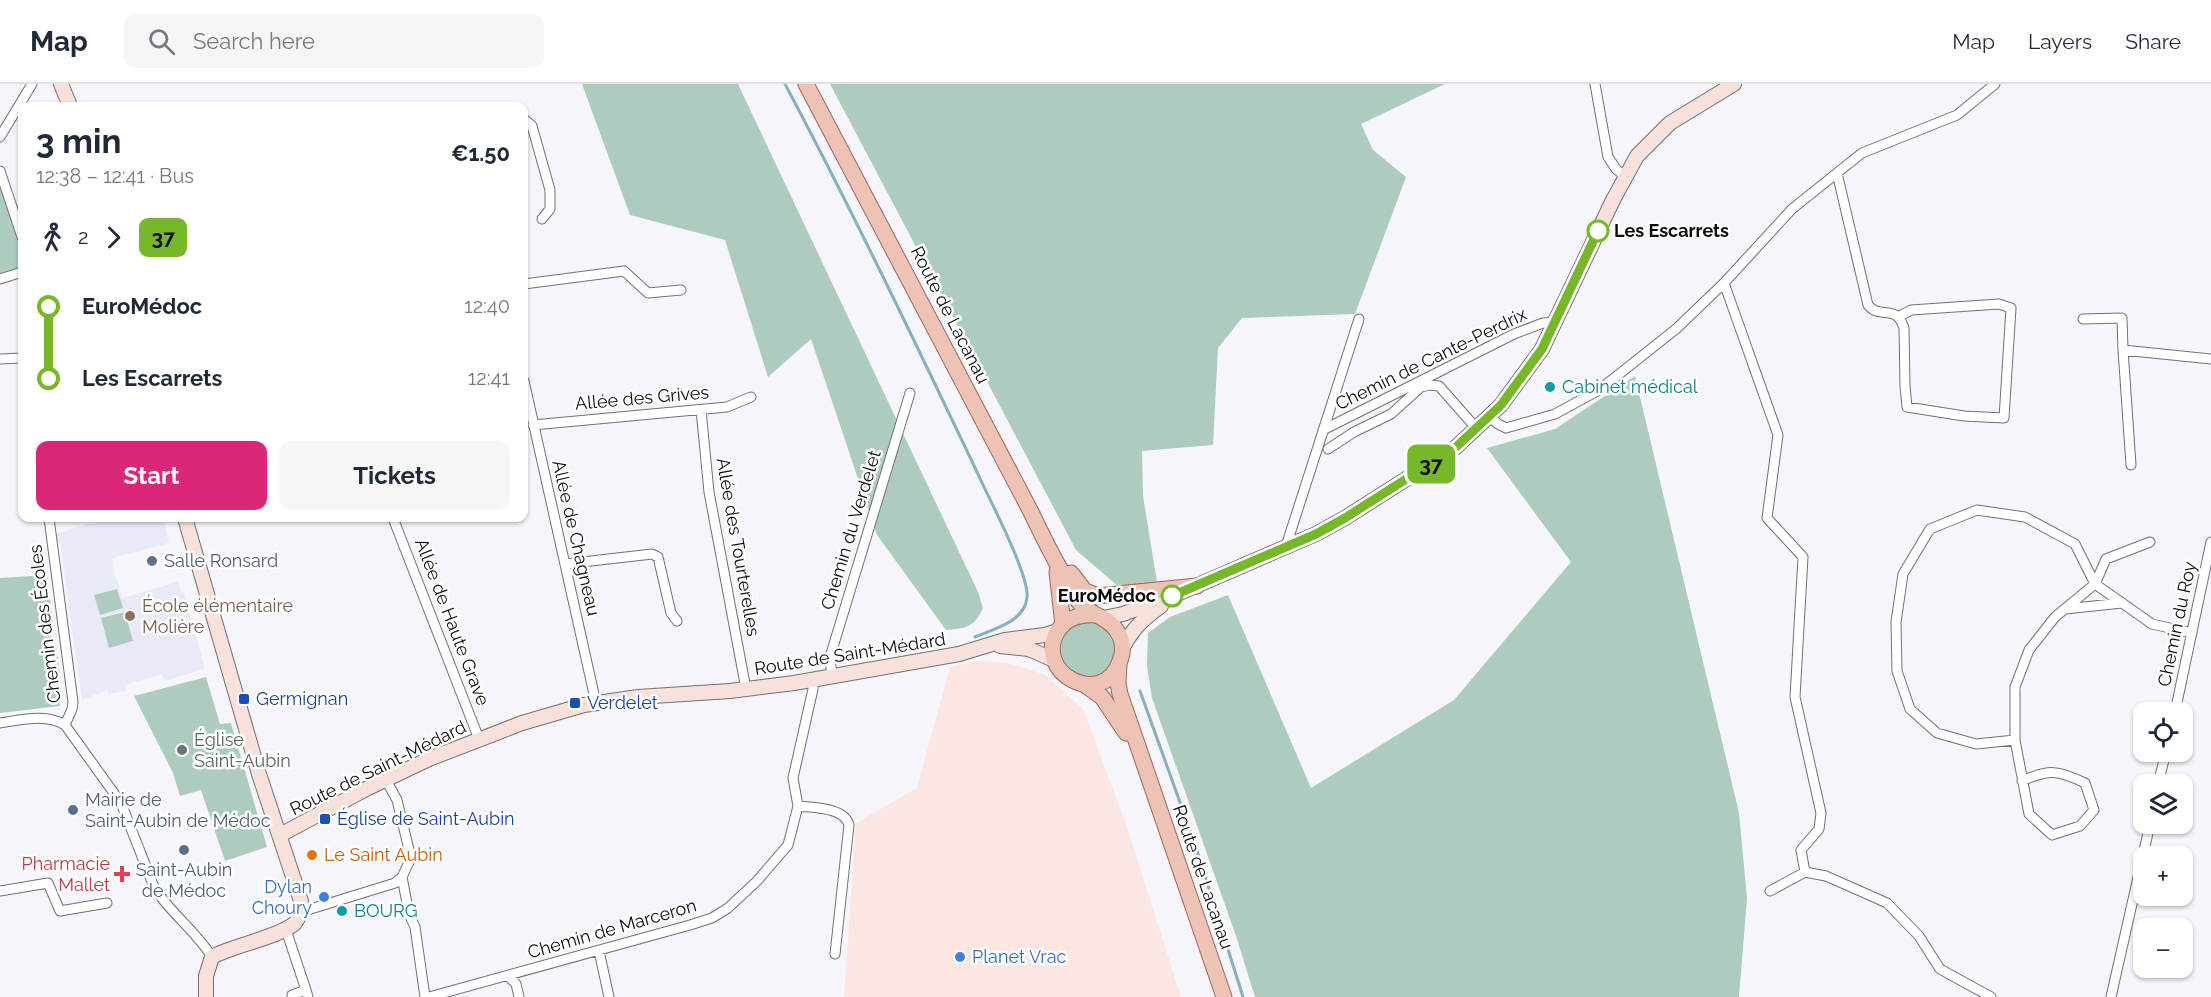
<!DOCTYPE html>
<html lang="en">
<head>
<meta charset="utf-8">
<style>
	body { margin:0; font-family:Raleway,sans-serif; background:#f6f6f7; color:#1f2937; height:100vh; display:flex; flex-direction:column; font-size:22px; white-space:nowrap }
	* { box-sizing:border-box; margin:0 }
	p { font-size:20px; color:#747a83 }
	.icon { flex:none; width:33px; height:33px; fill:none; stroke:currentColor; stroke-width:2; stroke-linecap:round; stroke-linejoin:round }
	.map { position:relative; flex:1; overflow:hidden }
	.details { position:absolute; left:18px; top:18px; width:510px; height:420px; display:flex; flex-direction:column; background:#fff; border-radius:12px; box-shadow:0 2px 4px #0004 }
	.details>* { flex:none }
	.badge { padding:0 12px; border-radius:9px; font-size:21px; line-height:39px }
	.controls { position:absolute; left:2133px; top:618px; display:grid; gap:12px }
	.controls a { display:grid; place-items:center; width:60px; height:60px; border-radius:12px; background:#fff; box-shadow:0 2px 4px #0004; font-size:30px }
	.map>.badge { position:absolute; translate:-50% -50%; box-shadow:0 0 0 3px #fff }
	.legs { display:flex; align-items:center; gap:9px; height:66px; padding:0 18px; font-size:20px }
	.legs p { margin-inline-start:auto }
	.overview { display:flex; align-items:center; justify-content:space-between; height:102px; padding:0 18px }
	h1 { font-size:33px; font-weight:700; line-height:45px }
	.cta { display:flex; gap:12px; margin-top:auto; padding:12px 18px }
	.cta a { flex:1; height:69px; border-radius:12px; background:#db2777; color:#fff; font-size:24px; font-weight:700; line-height:69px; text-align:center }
	.cta a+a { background:#f6f6f7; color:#1f2937 }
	ul { padding:0 18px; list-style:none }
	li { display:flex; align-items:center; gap:21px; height:72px; font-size:22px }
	li i { display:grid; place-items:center; width:9px; height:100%; margin:0 8px; background:currentColor }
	li i::after { content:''; width:15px; height:15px; margin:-8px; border:4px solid; border-radius:50%; background:#fff }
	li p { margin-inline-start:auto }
	li:first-child i { background:linear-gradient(#0000 50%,currentColor 0) }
	li:last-child i { background:linear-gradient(currentColor 50%,#0000 0) }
	header { display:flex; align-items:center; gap:36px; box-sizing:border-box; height:84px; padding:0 30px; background:#fff; border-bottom:2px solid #e0e1e3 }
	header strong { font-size:28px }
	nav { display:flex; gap:33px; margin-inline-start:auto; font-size:21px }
	.search { width:420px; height:54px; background:#f6f6f7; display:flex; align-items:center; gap:15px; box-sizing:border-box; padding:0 21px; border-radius:12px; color:#747a83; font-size:22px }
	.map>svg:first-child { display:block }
	.built { fill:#e9eaf8 }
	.industrial { fill:#fbe6e2 }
	.green { fill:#aeccbd }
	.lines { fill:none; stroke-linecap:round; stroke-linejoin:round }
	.stream { stroke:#86b1bc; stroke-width:3 }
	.street-casing { stroke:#707076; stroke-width:11 }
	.secondary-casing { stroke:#707076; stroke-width:16 }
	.primary-casing { stroke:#98695b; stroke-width:17 }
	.street { stroke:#fff; stroke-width:9 }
	.secondary { stroke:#f7e1da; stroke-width:14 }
	.primary { stroke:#eec3b5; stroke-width:15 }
	.line-1-casing { stroke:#fff; stroke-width:14 }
	.line-1 { stroke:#76b82a; stroke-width:9 }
	.stop-1-dot { fill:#fff; stroke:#76b82a; stroke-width:3 }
	.culture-dot { fill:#0f9aa8; stroke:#fff; stroke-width:2 }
	.service-dot { fill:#5c6f8a; stroke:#fff; stroke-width:2 }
	.education-dot { fill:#8d6e63; stroke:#fff; stroke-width:2 }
	.transit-dot { fill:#1a4fb4; stroke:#fff; stroke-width:2 }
	.worship-dot { fill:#6b7280; stroke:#fff; stroke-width:2 }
	.food-dot { fill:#e8710a; stroke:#fff; stroke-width:2 }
	.health-dot { fill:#e0444e; stroke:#fff; stroke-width:2 }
	.shop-dot { fill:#3f7fe0; stroke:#fff; stroke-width:2 }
	.labels { text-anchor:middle; stroke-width:5; stroke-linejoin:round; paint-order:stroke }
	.stop-label { font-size:18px; font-weight:bold; fill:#0c0c0e; stroke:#fff; text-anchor:start }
	.street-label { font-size:18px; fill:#0c0c0e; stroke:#fff }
	.culture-label { font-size:18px; fill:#0d838f; stroke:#fff; text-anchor:start }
	.service-label { font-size:18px; fill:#4e5e75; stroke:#fff; text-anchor:start }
	.education-label { font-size:18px; fill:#785e54; stroke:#fff; text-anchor:start }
	.transit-label { font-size:18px; fill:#164399; stroke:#fff; text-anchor:start }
	.worship-label { font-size:18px; fill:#5b616d; stroke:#fff; text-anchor:start }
	.food-label { font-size:18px; fill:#c56008; stroke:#fff; text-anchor:start }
	.health-label { font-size:18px; fill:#be3a42; stroke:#fff; text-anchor:end }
	.shop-label { font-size:18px; fill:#366cbe; stroke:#fff; text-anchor:end }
</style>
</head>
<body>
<header>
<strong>Map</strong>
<div class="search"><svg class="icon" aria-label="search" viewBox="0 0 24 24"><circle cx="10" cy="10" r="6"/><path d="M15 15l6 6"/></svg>Search here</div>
<nav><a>Map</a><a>Layers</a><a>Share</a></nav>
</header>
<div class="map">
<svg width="2211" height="913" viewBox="0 0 2211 913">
	<rect width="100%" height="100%" fill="#f5f5fb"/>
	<path class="built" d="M102 434H163L169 459 112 474 114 492H116L122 514 178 498 181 508H184L205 585 164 597 162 590 125 601V607L109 610 107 606 82 616 60 458H57L56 450 91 439 92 441Z"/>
	<path class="industrial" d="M978 577 1008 579 1045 591 1083 625 1126 740 1181 913H844L856 739 917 704 950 583Z"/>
	<path class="green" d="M582 0H738L978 508 983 524C974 544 966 544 946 546L877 451 811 255 768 293 725 156 630 131Z
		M830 0H1445L1361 40 1373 66 1406 93 1355 230 1242 234 1218 264 1213 361 1142 367 1143 412 1157 498 1119 503 1076 466Z
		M0 104 22 166V182L20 185 0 191Z
		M1635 292 1739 729 1747 814 1739 913H1255L1236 852 1152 614 1147 582 1148 549 1170 533 1228 511 1311 704 1454 616 1571 478 1487 364 1555 345Z
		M47 491 54 545 50 546 52 561H56L61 599 57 600 60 622 0 629V494Z
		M117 505 123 524 100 531 94 511Z
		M125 528 133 557 109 564 101 534Z
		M1060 566a28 28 0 1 1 56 0a28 28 0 1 1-56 0Z
		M206 593 220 640 231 639 267 763 225 777 201 706 180 712 173 689 134 612Z"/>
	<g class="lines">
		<path class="stream" d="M785 0C853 128 915 258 977 388 988 413 1030 491 1027 514 1024 538 994 545 975 553
			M1140 607 1195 760 1243 913"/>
		<defs>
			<path id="street" d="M1595 0 1608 73 1616 85 1626 93
				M524 35 532 42 550 106V125L542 135
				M0 53 32 0
				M0 87 22 153
				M1837 89 1868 221C1880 236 1896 219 1904 244L1905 302 1907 323 1964 332 2004 334 2011 224 1999 220 1911 226 1898 233
				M0 195 22 188
				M1724 199 1778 351 1767 434 1803 473 1795 613 1821 729 1819 745 1801 766 1805 788 1770 807
				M524 200 624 187 648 209 681 206
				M2083 235 2122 234 2123 266
				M0 275 22 274
				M524 297 596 619
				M701 326 709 408 746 605
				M1490 333 1498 340 1506 344 1555 330 1599 306 1676 245 1724 199 1792 125 1862 69 1957 31 1995 0
				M533 341 727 323 751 313
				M1323 346 1514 250 1543 239 1556 238
				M1328 365 1354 348 1391 330 1421 303 1430 301 1439 302 1477 345
				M2131 381 2123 266 2211 275
				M49 434 73 618 72 625 65 641
				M393 434 479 655
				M1289 462 1288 456 1359 235
				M565 480 652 470 658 473 671 529 677 537
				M2065 525 2122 519
				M832 593 830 573 910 309
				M2175 628 2211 458
				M0 639C21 636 46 629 65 641L121 719 154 803C170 829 196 847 212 873
				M2015 656 1976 660 1937 649 1910 625 1897 587 1896 538 1903 490 1930 445 1977 426 2025 433 2075 460 2095 500 2106 475 2150 458
				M386 696 397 716 411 774 402 793 409 830 415 843 425 913
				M2022 697C2049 685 2058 686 2085 699L2094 726 2080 742 2052 751 2029 730 2015 656V603L2029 566 2055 533 2095 500 2152 540 2192 549
				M2158 700 2166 668
				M798 722C814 724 844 723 849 741L835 870
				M1805 788 1826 792 1887 819 1919 852 1940 885 1991 913
				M0 807 48 799 60 827 107 819
				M301 828 395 799 402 793
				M286 846 306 906
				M599 867 609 913
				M508 892 516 900 519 913
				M293 913 292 911 306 906 308 913
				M429 913 690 841 712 834 728 824 757 797 788 761 798 722 793 694 813 605V596
				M2111 913 2150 740"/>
			<path id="secondary" d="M61 0 70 22
				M185 434 259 690 301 817C301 825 300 833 295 839 282 852 232 862 212 873L206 892V913
				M1103 534 1123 530 1175 511 1316 450 1345 434 1455 364 1501 321 1542 265 1613 116 1637 72 1670 39 1734 0
				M1000 562 1029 565 1054 576
				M1123 563C1133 544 1144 534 1161 522
				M280 751 366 705 429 675 522 639 584 621 638 613 730 607 794 599 959 570 1005 556 1045 551 1058 547"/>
			<path id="primary" d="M806 0 1031 428C1042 451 1053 474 1067 497 1071 503 1073 511 1078 517 1088 531 1108 532 1117 547 1123 556 1124 567 1120 577 1103 627 1030 588 1059 545 1068 533 1082 530 1096 531
				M1057 488 1063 541
				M1071 489 1085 507 1098 512 1197 502
				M1119 581 1118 599 1120 610 1224 913
				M1085 601 1102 613 1126 649"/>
		</defs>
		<use href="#street" class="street-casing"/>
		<use href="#secondary" class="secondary-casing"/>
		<use href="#primary" class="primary-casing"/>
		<use href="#street" class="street"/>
		<use href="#secondary" class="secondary"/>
		<use href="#primary" class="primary"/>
	</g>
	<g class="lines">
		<defs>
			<path id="line-1" d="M1172 512 1316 450 1345 434 1455 364 1501 321 1542 265 1598 147"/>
		</defs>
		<use href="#line-1" class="line-1-casing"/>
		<use href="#line-1" class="line-1"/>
	</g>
	<g class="stop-1-dot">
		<circle cx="1598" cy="147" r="10"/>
		<circle cx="1172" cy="512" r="10"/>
	</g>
	<g class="culture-dot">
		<circle cx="1550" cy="303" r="6"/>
		<circle cx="342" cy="827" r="6"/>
	</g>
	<g class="service-dot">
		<circle cx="152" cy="477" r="6"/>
		<circle cx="73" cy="726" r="6"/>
		<circle cx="184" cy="766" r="6"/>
	</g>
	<circle class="education-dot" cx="130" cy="532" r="6"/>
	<g class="transit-dot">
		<rect x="238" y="609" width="12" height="12" rx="3"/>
		<rect x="569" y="613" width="12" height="12" rx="3"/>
		<rect x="319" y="729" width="12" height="12" rx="3"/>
	</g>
	<circle class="worship-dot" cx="182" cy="666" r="6"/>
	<circle class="food-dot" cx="312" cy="771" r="6"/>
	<path class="health-dot" d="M119 781h6v6h6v6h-6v6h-6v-6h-6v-6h6z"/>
	<g class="shop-dot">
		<circle cx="324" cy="813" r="6"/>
		<circle cx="960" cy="873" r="6"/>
	</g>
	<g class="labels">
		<g class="stop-label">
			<text x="1614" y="153">Les Escarrets</text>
			<text x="1156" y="518" text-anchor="end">EuroMédoc</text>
		</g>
		<g class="street-label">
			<text transform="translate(950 231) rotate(63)" y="6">Route de Lacanau</text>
			<text transform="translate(1431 275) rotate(-26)" y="6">Chemin de Cante-Perdrix</text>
			<text transform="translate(642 314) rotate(-5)" y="6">Allée des Grives</text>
			<text transform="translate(851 446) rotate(-73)" y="6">Chemin du Verdelet</text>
			<text transform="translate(576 454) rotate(77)" y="6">Allée de Chagneau</text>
			<text transform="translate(738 463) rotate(80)" y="6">Allée des Tourterelles</text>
			<text transform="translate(452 538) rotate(69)" y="6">Allée de Haute Grave</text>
			<text transform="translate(45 540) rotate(-97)" y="6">Chemin des Écoles</text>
			<text transform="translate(2177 540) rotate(-78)" y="6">Chemin du Roy</text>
			<text transform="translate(850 570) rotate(-9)" y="6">Route de Saint-Médard</text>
			<text transform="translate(378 684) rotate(-26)" y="6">Route de Saint-Médard</text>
			<text transform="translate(1203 793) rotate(71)" y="6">Route de Lacanau</text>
			<text transform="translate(612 845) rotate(-16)" y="6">Chemin de Marceron</text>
		</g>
		<g class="culture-label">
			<text x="1562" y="309">Cabinet médical</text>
			<text x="354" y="833">BOURG</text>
		</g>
		<g class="service-label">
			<text x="164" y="483">Salle Ronsard</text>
			<text x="85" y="722">Mairie de<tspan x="85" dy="21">Saint-Aubin de Médoc</tspan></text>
			<text x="184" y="792" text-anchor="middle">Saint-Aubin<tspan x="184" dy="21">de Médoc</tspan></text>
		</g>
		<g class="education-label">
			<text x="142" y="528">École élémentaire<tspan x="142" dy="21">Molière</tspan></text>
		</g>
		<g class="transit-label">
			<text x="256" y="621">Germignan</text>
			<text x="587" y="625">Verdelet</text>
			<text x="337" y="741">Église de Saint-Aubin</text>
		</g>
		<g class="worship-label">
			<text x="194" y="662">Église<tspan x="194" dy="21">Saint-Aubin</tspan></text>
		</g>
		<g class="food-label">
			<text x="324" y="777">Le Saint Aubin</text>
		</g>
		<g class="health-label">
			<text x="110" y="786">Pharmacie<tspan x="110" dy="21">Mallet</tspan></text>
		</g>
		<g class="shop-label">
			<text x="312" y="809">Dylan<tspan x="312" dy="21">Choury</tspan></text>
			<text x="972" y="879" text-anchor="start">Planet Vrac</text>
		</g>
	</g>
</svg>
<div class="controls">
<a><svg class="icon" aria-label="locate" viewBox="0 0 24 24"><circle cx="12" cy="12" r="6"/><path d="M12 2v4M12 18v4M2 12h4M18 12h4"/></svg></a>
<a><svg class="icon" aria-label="layers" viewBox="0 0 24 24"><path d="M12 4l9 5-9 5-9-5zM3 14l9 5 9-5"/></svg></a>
<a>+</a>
<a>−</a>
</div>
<b class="badge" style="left:1431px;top:380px;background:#76b82a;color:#111">37</b>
<section class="details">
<div class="overview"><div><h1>3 min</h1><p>12:38 – 12:41 · Bus</p></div><b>€1.50</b></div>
<div class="legs"><svg class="icon" aria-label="walk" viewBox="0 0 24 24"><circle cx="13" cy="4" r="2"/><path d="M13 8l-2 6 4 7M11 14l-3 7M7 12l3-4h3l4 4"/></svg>2<svg class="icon" aria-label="forward" viewBox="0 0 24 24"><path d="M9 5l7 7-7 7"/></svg><b class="badge" style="background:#76b82a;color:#111">37</b></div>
<ul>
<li><i style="color:#76b82a"></i><b>EuroMédoc</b><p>12:40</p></li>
<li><i style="color:#76b82a"></i><b>Les Escarrets</b><p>12:41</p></li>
</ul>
<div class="cta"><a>Start</a><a>Tickets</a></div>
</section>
</div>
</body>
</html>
